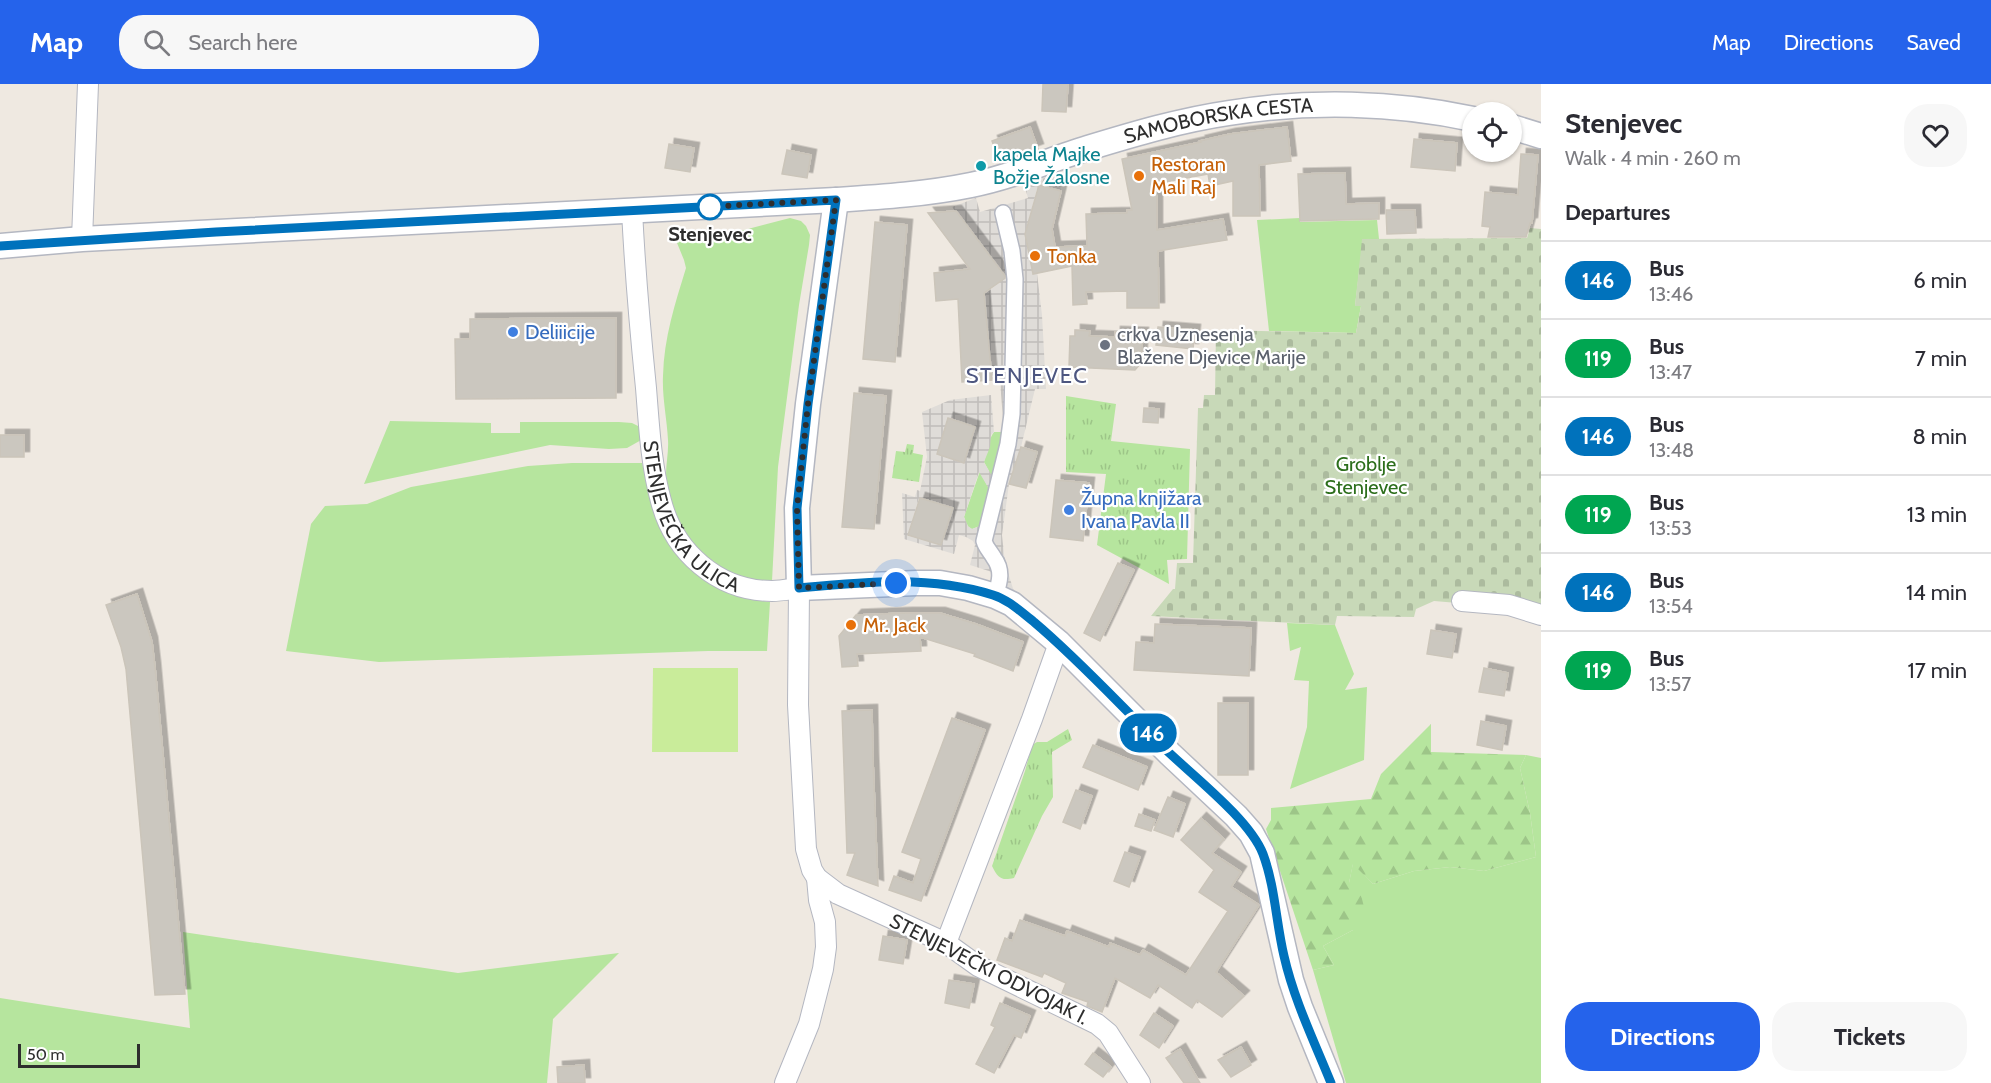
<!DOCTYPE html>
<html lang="en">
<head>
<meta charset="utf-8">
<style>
	body { margin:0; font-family:Cabin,sans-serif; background:#f7f7f7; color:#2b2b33; height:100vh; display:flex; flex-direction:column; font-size:22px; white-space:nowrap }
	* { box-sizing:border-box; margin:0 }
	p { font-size:20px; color:#7c7c81 }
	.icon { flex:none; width:33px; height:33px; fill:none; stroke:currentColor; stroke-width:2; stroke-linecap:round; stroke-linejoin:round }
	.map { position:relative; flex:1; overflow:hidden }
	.details { display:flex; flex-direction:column; background:#fff; width:450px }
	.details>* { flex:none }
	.badge { padding:0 12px; border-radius:20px; font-size:21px; line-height:39px }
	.fabs { position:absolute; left:1462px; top:18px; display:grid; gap:12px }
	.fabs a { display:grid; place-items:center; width:60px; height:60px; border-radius:50%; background:#fff; box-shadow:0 2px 4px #0004; font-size:30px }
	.scale { position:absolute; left:18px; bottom:15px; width:122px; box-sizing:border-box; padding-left:6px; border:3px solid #2e2e2e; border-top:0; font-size:16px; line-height:21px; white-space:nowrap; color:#2e2e2e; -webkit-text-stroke:4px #fff; paint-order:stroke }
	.you { position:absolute; width:30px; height:30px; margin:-15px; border:4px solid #fff; border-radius:50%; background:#1a73e8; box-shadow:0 0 0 9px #1a73e833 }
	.map>.badge { position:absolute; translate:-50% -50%; box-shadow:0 0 0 3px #fff }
	h2 { padding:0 24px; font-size:22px; line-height:54px }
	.round { display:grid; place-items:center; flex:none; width:63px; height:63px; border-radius:24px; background:#f7f7f7 }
	.head { display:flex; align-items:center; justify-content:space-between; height:102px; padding:0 24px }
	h1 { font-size:28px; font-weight:800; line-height:45px }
	.action { display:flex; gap:12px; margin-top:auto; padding:12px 24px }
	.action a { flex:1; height:69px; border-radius:24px; background:#2563eb; color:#fff; font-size:24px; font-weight:800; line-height:69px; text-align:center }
	.action a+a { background:#f7f7f7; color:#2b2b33 }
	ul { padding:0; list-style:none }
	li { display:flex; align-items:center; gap:18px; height:78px; padding:0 24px; border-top:2px solid #e1e1e2 }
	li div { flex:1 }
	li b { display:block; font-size:22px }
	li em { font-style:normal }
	li .badge { min-width:66px; font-weight:700; text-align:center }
	header { display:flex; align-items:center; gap:36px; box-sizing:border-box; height:84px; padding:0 30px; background:#2563eb; color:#fff }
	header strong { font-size:28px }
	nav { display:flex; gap:33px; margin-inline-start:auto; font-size:21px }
	.search { width:420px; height:54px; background:#f7f7f7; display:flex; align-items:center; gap:15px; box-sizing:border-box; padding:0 21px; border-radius:24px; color:#7c7c81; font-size:22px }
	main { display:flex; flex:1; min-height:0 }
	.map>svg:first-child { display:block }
	.grass { fill:#b6e59e }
	.forest { fill:url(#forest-firs) }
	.cemetery { fill:url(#cemetery-stones) }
	.park { fill:url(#park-tufts) }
	.pitch { fill:#c9ec9a }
	.plaza { fill:url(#plaza-grid); fill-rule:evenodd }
	.building { fill:#cbc7bf; stroke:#cbc5ba; stroke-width:1.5; filter:url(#shadow) }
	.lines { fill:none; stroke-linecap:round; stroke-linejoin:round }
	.pedestrian-casing { stroke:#b4b7c1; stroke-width:18 }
	.minor-casing { stroke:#b4b7c1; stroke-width:22 }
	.tertiary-casing { stroke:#b4b7c1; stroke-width:27 }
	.pedestrian { stroke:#fff; stroke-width:15 }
	.minor { stroke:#fff; stroke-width:20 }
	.tertiary { stroke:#fff; stroke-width:24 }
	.line-casing { stroke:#fff; stroke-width:14 }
	.line { stroke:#0072bc; stroke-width:9 }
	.walk { stroke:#2e2e2e; stroke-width:6; stroke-dasharray:0 10.8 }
	.culture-dot { fill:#0f9aa8; stroke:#fff; stroke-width:2 }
	.food-dot { fill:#e8710a; stroke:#fff; stroke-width:2 }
	.stop-dot { fill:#fff; stroke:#0072bc; stroke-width:3 }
	.shop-dot { fill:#3f7fe0; stroke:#fff; stroke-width:2 }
	.worship-dot { fill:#6b7280; stroke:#fff; stroke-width:2 }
	.labels { text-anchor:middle; stroke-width:4.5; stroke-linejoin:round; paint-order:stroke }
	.street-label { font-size:20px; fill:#2e2e2e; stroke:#fff }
	.culture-label { font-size:20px; fill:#0d838f; stroke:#fff; text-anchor:start }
	.food-label { font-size:20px; fill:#c56008; stroke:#fff; text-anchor:start }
	.stop-label { font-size:20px; font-weight:bold; fill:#2e2e2e; stroke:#fff }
	.shop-label { font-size:20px; fill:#366cbe; stroke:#fff; text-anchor:start }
	.worship-label { font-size:20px; fill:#5b616d; stroke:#fff; text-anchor:start }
	.park-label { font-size:20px; fill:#2c6e1b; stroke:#fff }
	.quarter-label { font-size:22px; letter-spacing:1.5px; fill:#4d5680; stroke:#fff }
</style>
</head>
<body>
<header>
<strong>Map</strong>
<div class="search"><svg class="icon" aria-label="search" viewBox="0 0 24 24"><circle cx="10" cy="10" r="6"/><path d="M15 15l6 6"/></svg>Search here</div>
<nav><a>Map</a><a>Directions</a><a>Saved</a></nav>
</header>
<main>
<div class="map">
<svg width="1541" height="999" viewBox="0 0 1541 999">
	<defs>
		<pattern id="forest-firs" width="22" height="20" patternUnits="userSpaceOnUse" patternTransform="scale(1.5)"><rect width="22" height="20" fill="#b6e59e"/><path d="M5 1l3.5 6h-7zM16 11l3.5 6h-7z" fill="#9dc588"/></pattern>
		<pattern id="cemetery-stones" width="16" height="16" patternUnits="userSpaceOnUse" patternTransform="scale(1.5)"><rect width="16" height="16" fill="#c8d9b8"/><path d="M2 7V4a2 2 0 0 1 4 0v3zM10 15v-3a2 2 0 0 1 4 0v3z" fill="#acbb9e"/></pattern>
		<pattern id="park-tufts" width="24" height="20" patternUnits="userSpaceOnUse" patternTransform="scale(1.5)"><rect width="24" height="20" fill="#b6e59e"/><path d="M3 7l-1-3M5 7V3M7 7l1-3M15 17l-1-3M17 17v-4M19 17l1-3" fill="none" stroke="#9dc588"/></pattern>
		<pattern id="plaza-grid" width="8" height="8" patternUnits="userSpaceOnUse" patternTransform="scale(1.5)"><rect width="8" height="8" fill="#dfdcd8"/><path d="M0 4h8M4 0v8" fill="none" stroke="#c0bdba"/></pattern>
		<filter id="shadow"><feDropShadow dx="5.5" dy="-5.5" stdDeviation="0" flood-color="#0004"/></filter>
	</defs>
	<rect width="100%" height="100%" fill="#efe9e1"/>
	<path class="grass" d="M790 134 801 137 806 142 810 151 809 161 799 221 778 383 772 497C757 502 738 492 724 486 693 471 671 435 667 402 664 386 669 371 668 356 667 335 662 313 663 292 664 253 675 220 686 184L684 176 675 154 744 146Z
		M1300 134V138L1377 136 1379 155H1363L1355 222H1361L1356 249 1269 247 1257 136Z
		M390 337 491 339V349H520V338H619L632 339 640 343 643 355 627 364 609 365 550 361 364 400Z
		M994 348H1004L992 393 984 378C986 370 989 354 994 348Z
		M572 379H642C647 399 650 420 657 438 677 487 720 511 770 518L767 567H708L379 578 286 567 311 440 325 422 367 420 411 403 528 382Z
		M980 387 989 405 980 442 972 445 968 443 964 433Z
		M1287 539 1335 541 1354 590 1345 606 1367 603 1364 676 1290 705 1307 643 1309 597 1294 596 1301 563 1290 567Z
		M1526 671 1541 674V999H1346L1313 886 1334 881 1323 862 1353 846 1349 799 1353 779 1373 800 1414 787 1450 783 1484 787 1536 773 1530 729 1520 684Z
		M183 848 458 889 619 869 553 935 547 999H0V914L190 944Z"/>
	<path class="forest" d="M1431 640V668L1526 671 1520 684 1530 729 1536 773 1484 787 1450 783 1414 787 1373 800 1353 780 1349 799 1360 807 1365 827 1353 846 1323 862 1334 881 1313 886 1266 745 1271 736V724L1371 715 1381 690Z"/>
	<path class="cemetery" d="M1530 144 1541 145V526L1434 517 1416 525 1414 533 1337 532 1335 541 1151 532 1173 505H1175L1177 479H1193L1198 324H1203L1204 311H1215L1216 246 1356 249 1361 222H1355L1362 155 1527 154Z"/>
	<path class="park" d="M1066 312 1116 320 1111 357 1190 365 1187 475 1167 476 1169 500 1097 461 1106 390 1066 388Z
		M907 360 914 361 913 369 923 371 919 398 892 394 896 367 905 368Z
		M1068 645 1072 656 1052 668 1053 713 1042 732 1014 794C1001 797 998 794 992 782L1025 687 1032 661 1037 658H1047Z"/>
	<path class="pitch" d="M653 584H738V668H652Z"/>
	<path class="plaza" d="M1059 89 1061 107 1038 102 1025 150 1033 190 1037 189 1042 231 1046 305H1035L1021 363 1009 400 1002 451 1005 479 1016 514 990 500 992 488 970 481 975 461 973 457 966 453 959 451 954 470 904 455 902 409 915 413 917 406 920 407 927 373 922 328 950 316 991 311 994 348 991 351 990 363 984 378 992 392 1004 348 1000 297 992 296 989 259 980 214 1006 193 952 123 976 114 980 128 1028 114 1024 100ZM948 335 975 343 963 379 937 370ZM979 388 989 405 980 442 972 445 968 442 964 433ZM919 414 952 425 941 461 908 451Z"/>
	<path class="building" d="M1043 0H1068L1066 28 1042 27Z
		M1030 43 1038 65 1000 79 992 57Z
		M1287 43 1291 77 1259 81 1260 132H1233V97L1210 102 1208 90 1154 100 1157 114V146L1223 135 1227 156 1158 167 1159 224H1127V207L1086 208 1087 220 1073 221 1072 182 1033 190 1025 150 1039 101 1061 107 1052 145 1055 163 1087 162 1086 130 1127 129V126H1132L1122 75 1201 58 1200 57 1230 50Z
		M1414 55 1457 59 1455 87 1411 83Z
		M669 60 694 64 690 88 665 84Z
		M787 66 811 71 807 94 782 90Z
		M1521 70 1538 71 1532 139H1530L1526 153H1488L1490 143 1482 142 1485 108 1518 111Z
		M1345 89 1346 120 1379 119V135L1300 137 1298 90Z
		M1386 126H1415L1416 149 1387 150Z
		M956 127 1005 192V194L984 209 992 296 962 298 958 215 936 217 934 189 970 185 928 129Z
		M875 138 907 141 895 278 863 275Z
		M616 234V314L456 315 455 255H470V235Z
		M1158 243 1195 246 1193 265 1156 261Z
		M1075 246 1090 247 1089 252 1115 253V248L1143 249 1141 279 1135 286 1069 283 1070 252H1075Z
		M854 309 886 312 874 445 842 443Z
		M1144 324 1159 325 1158 339 1143 338Z
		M948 334 975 343 964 379 937 370Z
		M0 351H24V373H0Z
		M1021 363 1037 368 1026 404 1009 400Z
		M1056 396 1089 399 1083 457 1050 453Z
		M920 414 953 424 941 461 908 451Z
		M1118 479 1134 486 1100 557 1084 549Z
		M137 510 152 558 155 583 185 910 155 911 126 585 121 563 106 521Z
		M906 529H940L976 540 1023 558 1013 587 974 572 975 570 920 553 921 567 857 570 858 582 842 583 839 552 856 531Z
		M1155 540 1251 544 1249 592 1134 586 1136 558 1154 559Z
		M1431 546 1456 550 1452 574 1427 570Z
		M1484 584 1508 589 1504 612 1479 608Z
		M1218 619H1248V691H1218Z
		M872 626 873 676 878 802 847 791 855 769H847L842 627Z
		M952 634 985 646 921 817 889 806 894 792 913 799 921 775 902 768Z
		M1481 637 1506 642 1502 666 1477 661Z
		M1093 661 1147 683 1138 706 1083 683Z
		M1076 706 1092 712 1080 745 1063 738Z
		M1168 713 1185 720 1173 753 1154 746Z
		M1139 730 1155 736 1151 747 1135 742Z
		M1201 734 1224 755 1212 769 1241 788 1231 803 1259 821 1216 888 1244 912 1222 933 1197 916 1192 924 1158 901 1150 914 1115 894 1102 928 1087 922 1088 918 1062 909 1066 899 1044 889 1042 893 997 876 1005 854 1012 857 1020 836 1065 852 1067 847 1109 863 1110 859 1140 871 1143 866 1186 891 1228 827 1199 808 1214 786 1181 756Z
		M1125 768 1140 773 1129 803 1114 797Z
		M883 852 907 856 903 880 879 876Z
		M949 896 974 900 969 924 945 919Z
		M1000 919 1030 932 1021 954 1014 951 994 989 976 980 995 943 991 941Z
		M1154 929 1173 942 1159 964 1140 951Z
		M1241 963 1251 981 1231 993 1218 976Z
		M1180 965 1200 999H1184L1166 974Z
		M1093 969 1111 983 1103 993 1085 980Z
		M584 981 585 999H558L557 983Z"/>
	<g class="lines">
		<defs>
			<path id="pedestrian" d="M995 512C1000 498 1003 486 994 474 990 467 986 464 984 457L1008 360 1012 330 1015 195 1012 167 1003 129"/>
			<g id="minor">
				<path id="s1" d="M632 127C635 186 640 245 646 304 649 341 651 381 661 417 674 468 718 507 772 507 781 507 791 505 799 504L798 621 806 765 812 786 817 794 838 810 946 859 978 882 1097 940 1108 949 1140 999"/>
				<path d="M82 155 88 0"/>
				<path d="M1462 517 1509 521 1541 531"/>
				<path d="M946 859 1032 635 1059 559"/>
				<path d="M785 999 809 940 823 885 826 863 825 838 819 816 817 794"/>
			</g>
			<g id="tertiary">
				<path d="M1512 43 1541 52"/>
				<path d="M836 116 808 320 797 424 799 504 917 499H940L968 504 995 512 1012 520 1059 559 1170 670 1236 732 1251 749 1262 769 1291 896 1300 923 1331 999"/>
				<path id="s2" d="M0 162 82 155 836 116C881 113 927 110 971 101 1012 93 1049 76 1088 64 1134 50 1181 36 1229 29 1309 16 1394 18 1473 35"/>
			</g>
		</defs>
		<use href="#pedestrian" class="pedestrian-casing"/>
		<use href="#minor" class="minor-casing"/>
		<use href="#tertiary" class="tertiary-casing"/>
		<use href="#pedestrian" class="pedestrian"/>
		<use href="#minor" class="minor"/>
		<use href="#tertiary" class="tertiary"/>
	</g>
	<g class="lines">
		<defs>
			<path id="line" d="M0 162 216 148 836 116 808 320 797 424 799 504C863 498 931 491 993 511 1009 516 1021 528 1034 538 1079 576 1119 620 1161 661 1189 689 1249 734 1263 770 1275 802 1276 838 1284 872 1294 916 1314 957 1331 999"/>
		</defs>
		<use href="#line" class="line-casing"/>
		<use href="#line" class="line"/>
		<path class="walk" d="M710 123H703L836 116 808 320 797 424 799 504 896 499"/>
	</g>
	<circle class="culture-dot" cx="981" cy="82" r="6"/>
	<g class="food-dot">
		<circle cx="1139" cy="92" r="6"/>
		<circle cx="1035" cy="172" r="6"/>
		<circle cx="851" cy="541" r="6"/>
	</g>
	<circle class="stop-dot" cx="710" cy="123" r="12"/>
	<g class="shop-dot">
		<circle cx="513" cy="248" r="6"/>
		<circle cx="1069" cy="426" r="6"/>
	</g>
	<circle class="worship-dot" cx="1105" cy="261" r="6"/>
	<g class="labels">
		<g class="street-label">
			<text dy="7" stroke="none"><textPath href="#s2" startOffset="1230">SAMOBORSKA CESTA</textPath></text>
			<text dy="7" stroke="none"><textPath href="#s1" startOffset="321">STENJEVEČKA ULICA</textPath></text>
			<text transform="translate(989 885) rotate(27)" y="7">STENJEVEČKI ODVOJAK I.</text>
		</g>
		<g class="culture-label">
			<text x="993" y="77">kapela Majke<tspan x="993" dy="23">Božje Žalosne</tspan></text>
		</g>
		<g class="food-label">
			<text x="1151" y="87">Restoran<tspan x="1151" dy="23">Mali Raj</tspan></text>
			<text x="1047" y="179">Tonka</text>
			<text x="863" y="548">Mr. Jack</text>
		</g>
		<g class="stop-label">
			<text x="710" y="157">Stenjevec</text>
		</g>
		<g class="shop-label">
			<text x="525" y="255">Deliiicije</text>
			<text x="1081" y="421">Župna knjižara<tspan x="1081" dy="23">Ivana Pavla II</tspan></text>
		</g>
		<g class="worship-label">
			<text x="1117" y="257">crkva Uznesenja<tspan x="1117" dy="23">Blažene Djevice Marije</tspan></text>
		</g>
		<g class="park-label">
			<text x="1366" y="387">Groblje<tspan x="1366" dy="23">Stenjevec</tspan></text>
		</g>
		<g class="quarter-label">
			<text x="1027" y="299">STENJEVEC</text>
		</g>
	</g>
</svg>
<div class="fabs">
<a><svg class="icon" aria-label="locate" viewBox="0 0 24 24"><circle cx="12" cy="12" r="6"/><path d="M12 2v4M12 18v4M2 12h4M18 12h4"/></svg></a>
</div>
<div class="scale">50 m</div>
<div class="you" style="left:896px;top:499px"></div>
<b class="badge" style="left:1148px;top:649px;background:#0072bc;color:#fff">146</b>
</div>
<section class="details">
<div class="head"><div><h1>Stenjevec</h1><p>Walk · 4 min · 260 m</p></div><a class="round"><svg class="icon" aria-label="heart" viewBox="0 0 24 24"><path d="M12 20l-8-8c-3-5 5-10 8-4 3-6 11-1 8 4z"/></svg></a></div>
<h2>Departures</h2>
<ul>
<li><span class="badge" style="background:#0072bc;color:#fff">146</span><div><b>Bus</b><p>13:46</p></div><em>6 min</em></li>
<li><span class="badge" style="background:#00a651;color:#fff">119</span><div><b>Bus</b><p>13:47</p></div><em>7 min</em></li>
<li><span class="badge" style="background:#0072bc;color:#fff">146</span><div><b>Bus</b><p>13:48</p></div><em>8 min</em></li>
<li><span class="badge" style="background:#00a651;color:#fff">119</span><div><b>Bus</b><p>13:53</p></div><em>13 min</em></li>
<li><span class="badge" style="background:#0072bc;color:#fff">146</span><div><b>Bus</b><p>13:54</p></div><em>14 min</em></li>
<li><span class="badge" style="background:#00a651;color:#fff">119</span><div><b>Bus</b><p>13:57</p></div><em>17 min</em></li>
</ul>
<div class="action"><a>Directions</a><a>Tickets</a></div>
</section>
</main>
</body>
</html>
